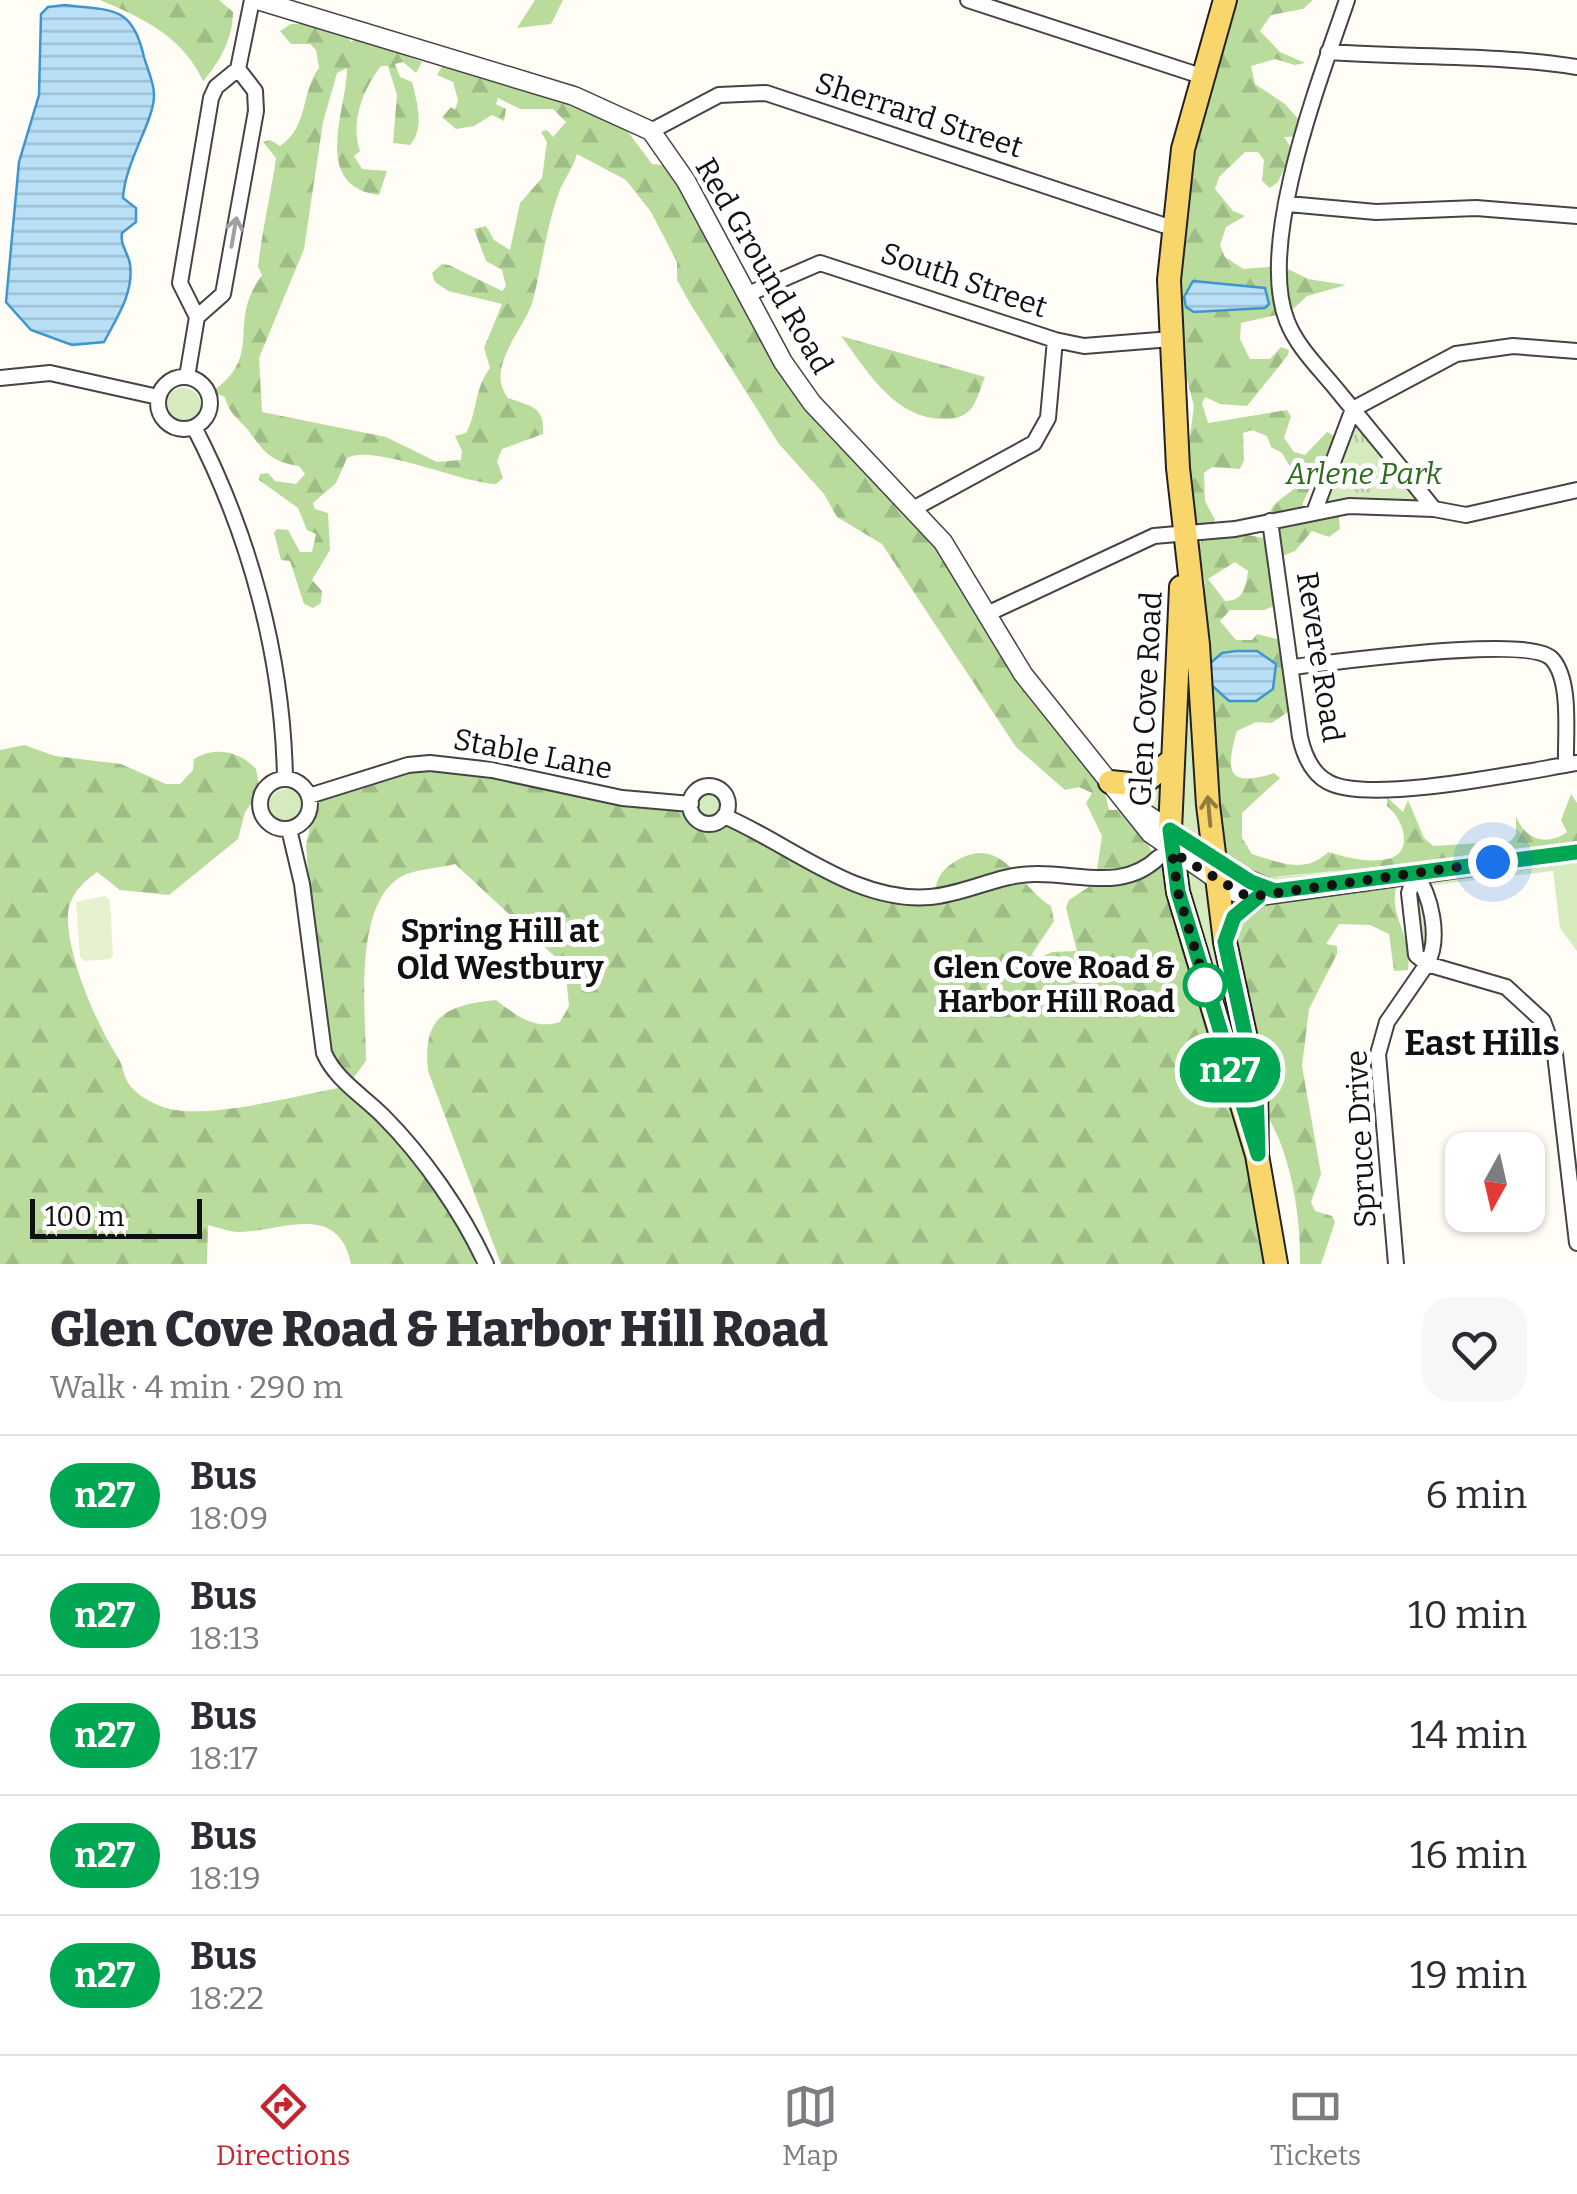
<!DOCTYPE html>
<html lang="en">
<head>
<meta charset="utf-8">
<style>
	body { margin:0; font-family:Bitter,serif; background:#f7f7f7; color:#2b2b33; height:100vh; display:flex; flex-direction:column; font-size:38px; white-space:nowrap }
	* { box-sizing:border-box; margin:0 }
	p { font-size:32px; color:#7c7c81 }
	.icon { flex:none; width:55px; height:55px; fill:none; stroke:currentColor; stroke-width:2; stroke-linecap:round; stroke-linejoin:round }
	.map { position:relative; height:1264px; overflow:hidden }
	.panel { display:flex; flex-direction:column; background:#fff; flex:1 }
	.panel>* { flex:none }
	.badge { padding:0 20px; border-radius:32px; font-size:35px; line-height:65px }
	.needle { width:65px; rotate:188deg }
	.buttons { position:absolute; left:1445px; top:1132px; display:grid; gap:20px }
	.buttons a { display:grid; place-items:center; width:100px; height:100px; border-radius:20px; background:#fff; box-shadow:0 2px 8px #0004; font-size:50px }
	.scale { position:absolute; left:30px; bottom:25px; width:172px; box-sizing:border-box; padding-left:10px; border:5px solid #111; border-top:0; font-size:28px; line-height:35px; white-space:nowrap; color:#111; -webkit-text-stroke:8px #fff; paint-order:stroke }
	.you { position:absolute; width:50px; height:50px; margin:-25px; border:8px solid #fff; border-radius:50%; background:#1a73e8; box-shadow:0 0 0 15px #1a73e833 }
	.map>.badge { position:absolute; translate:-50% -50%; box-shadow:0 0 0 5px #fff }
	.round { display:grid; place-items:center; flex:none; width:105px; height:105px; border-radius:30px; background:#f7f7f7 }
	.head { display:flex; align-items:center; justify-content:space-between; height:170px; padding:0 50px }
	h1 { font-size:48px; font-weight:800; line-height:75px }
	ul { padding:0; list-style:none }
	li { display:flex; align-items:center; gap:30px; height:120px; padding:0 50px; border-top:2px solid #e1e1e2 }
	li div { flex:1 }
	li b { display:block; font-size:38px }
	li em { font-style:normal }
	li .badge { min-width:110px; font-weight:700; text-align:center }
	.tabs { display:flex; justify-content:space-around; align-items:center; height:140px; border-top:2px solid #e1e1e2; background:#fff; font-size:28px; color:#7c7c81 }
	.tabs a { display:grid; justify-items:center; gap:5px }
	.tabs .selected { color:#c4262e }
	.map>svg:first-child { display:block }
	.grass { fill:#d5ebbd }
	.forest { fill:url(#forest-firs); fill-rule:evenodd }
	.park { fill:url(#park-tufts) }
	.pitch { fill:#e6f2cf }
	.water { fill:url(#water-rules); stroke:#3f96cf; stroke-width:2.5 }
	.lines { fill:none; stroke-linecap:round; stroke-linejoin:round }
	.minor-casing { stroke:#444; stroke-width:18 }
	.tertiary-casing { stroke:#444; stroke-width:21 }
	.primary-casing { stroke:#222; stroke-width:26 }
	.minor { stroke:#fff; stroke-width:14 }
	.tertiary { stroke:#fff; stroke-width:18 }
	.primary { stroke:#f9d66b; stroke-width:22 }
	.oneway { stroke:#a0a0a0 }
	.oneway2 { stroke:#917d42 }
	.line-casing { stroke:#fff; stroke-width:22 }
	.line { stroke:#00a651; stroke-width:15 }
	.walk { stroke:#111; stroke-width:10; stroke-dasharray:0 18 }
	.stop-dot { fill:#fff; stroke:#00a651; stroke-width:5 }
	.labels { text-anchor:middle; stroke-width:10; stroke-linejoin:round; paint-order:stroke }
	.street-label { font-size:30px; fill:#111; stroke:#fff }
	.park-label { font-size:30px; font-style:italic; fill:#2f6b1f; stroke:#fff }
	.stop-label { font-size:30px; font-weight:bold; fill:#111; stroke:#fff; text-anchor:end }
	.neighbourhood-label { font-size:32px; font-weight:bold; fill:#111; stroke:#fff }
	.quarter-label { font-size:35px; font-weight:bold; fill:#111; stroke:#fff }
</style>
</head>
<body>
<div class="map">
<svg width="1577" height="1264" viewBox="0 0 1577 1264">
	<defs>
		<pattern id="forest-firs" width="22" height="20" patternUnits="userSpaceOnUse" patternTransform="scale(2.5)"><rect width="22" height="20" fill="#b9dc9c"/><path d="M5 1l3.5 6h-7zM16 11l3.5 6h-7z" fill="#9ebc85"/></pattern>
		<pattern id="park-tufts" width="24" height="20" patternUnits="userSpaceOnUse" patternTransform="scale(2.5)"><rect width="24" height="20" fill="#d5ebbd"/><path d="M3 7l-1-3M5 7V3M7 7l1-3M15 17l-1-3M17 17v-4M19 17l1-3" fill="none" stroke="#b6c8a1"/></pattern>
		<pattern id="water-rules" width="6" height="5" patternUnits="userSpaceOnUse" patternTransform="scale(2.5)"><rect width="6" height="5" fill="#b9e0f7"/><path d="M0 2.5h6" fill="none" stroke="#9ebfd3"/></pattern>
	</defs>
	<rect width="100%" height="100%" fill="#fffdf5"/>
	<path class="grass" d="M165 406a18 18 0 1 1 36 0a18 18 0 1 1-36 0Z
		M1184 533 1218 840 1278 877 1577 848V951L1560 928 1553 871 1425 886 1434 951 1416 955 1410 887 1387 883 1379 890 1325 891 1257 1155 1168 849 1121 785 1171 761Z
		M268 807a18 18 0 1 1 36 0a18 18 0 1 1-36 0Z
		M694 806a15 15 0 1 1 30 0a15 15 0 1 1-30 0Z"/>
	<path class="forest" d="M100 0H219L233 12C233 38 220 62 203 81 183 37 143 18 100 0Z
		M535 0H563L551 24 517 28Z
		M1230 0H1313L1303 9 1271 15 1260 31 1280 52 1305 63 1295 65 1275 59 1251 66 1255 84 1285 104 1313 136 1284 137 1293 150 1278 182 1270 188 1262 181 1264 160 1258 152H1245L1219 177 1215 189 1233 211 1245 216 1226 227 1220 245 1225 257 1243 269 1282 266 1308 279 1346 285 1307 296 1290 312 1241 323 1240 339 1250 359H1270L1281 347 1289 350 1288 355 1247 406 1220 404 1205 397 1202 403 1208 423 1287 410 1291 416 1284 438 1294 452 1305 455 1327 432 1341 439 1327 464H1322L1303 502V509L1339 517 1340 529 1329 537 1312 531 1295 551 1272 560 1267 570 1285 574 1279 579 1277 605 1264 610H1230L1220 621 1236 640H1252L1257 634 1288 642 1293 708 1272 723 1256 722 1237 731C1224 775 1230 787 1274 773L1280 778 1242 813V838L1252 854C1279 862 1305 875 1328 852 1345 857 1364 862 1382 860 1416 857 1405 820 1387 806V797L1403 812 1408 800 1424 838 1433 846 1511 841 1516 834V816C1524 839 1547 847 1567 832L1561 820 1571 794 1577 803V848L1262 878 1227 864 1218 840 1201 610 1205 583 1197 548 1202 540 1236 533 1277 540 1279 526 1269 515C1274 497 1291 497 1299 482L1282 453 1271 447 1267 436 1252 430 1243 433 1244 460 1240 469 1212 467 1204 473 1205 501 1215 520 1210 527 1194 525 1187 459 1194 406 1178 347 1176 264 1188 168 1196 152 1204 103 1215 84ZM1235 562 1248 571C1246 586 1244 601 1225 601L1208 579Z
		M312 24 344 32 351 42 359 36 422 62 416 73 403 62 395 64 400 77 412 82C417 102 425 128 410 145L393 143 397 95 388 66H381C363 89 350 123 360 151L354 156 362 169 387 171 379 195C310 186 347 110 347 68L337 73 323 122 304 249 259 358 262 412 386 437 437 462 461 460 462 451 455 436 466 433C478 412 473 391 490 368L484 348 502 304 448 291 435 282 432 273 442 264 449 265 502 291 506 286 502 270 486 261 474 229 486 226 494 240 510 250 520 203 542 178 547 142 541 132 547 130 553 137 566 122 553 109H520L498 98 496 104 506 109 504 121 492 115 474 126 456 129 442 117 451 107 455 110 458 100 453 82 437 75 443 65 601 116 628 132 652 164 671 166 769 349 925 531 1104 789 1109 810H1123C1145 834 1158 866 1178 892L1276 1264H501L428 1071C422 1014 448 1005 496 1000 517 1016 534 1030 560 1022L569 1006 565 966 455 864C440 868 416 869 402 876 352 904 366 1013 366 1061L354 1077 338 1076 319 1030 306 845 314 809 324 796 418 763 691 808 703 823H715L724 816 881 891H935C937 876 944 868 956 861 1002 833 1018 886 1051 906L1054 921 1032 954 1037 959 1052 952 1077 951 1066 908 1069 900 1095 883 1102 836 1086 803 1092 793 1079 787 1065 790 1016 747 882 544 837 517 824 494 779 444 691 305 677 280V262L651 212 626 180 577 154C573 169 563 180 558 195 546 229 542 265 533 300 525 329 484 367 508 398 530 406 545 406 543 434L502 449 497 461 503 478 496 484C462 483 372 443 347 458L336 483 313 503 315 509 328 513 330 550 312 580 322 591 321 603 313 608 304 604 290 561 281 560 274 533 277 529 288 530 300 552H312L316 534 307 530 298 508 259 480 260 474 268 473 275 481 296 484 305 474 299 466C271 462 264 452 248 430 238 418 229 414 225 397L212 392C266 353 225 325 262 275L258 267C262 231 271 193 276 158L263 142 270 140 280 146C309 127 301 90 319 68L316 50 310 44H291L280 31 291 24Z
		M841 336 985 377C981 386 978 398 973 406 966 416 957 419 946 419 895 420 868 372 841 336Z
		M24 745 55 756 121 764 166 784H180L193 770 194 759C214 746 240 751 256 769L260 792 245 812 238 839 169 895 120 890 97 872C83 882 69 896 68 914 66 954 96 1023 117 1056 123 1064 123 1076 129 1084 138 1097 160 1108 175 1110 220 1117 303 1094 349 1086L405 1141 472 1246 475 1264H351C338 1200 280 1232 239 1232 229 1232 217 1227 208 1225L207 1264H0V750Z
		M1387 883 1396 888C1389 918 1413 935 1408 970L1394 971 1389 934 1370 925 1339 924 1326 944 1337 946V954L1309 1009 1302 1066 1321 1174 1311 1202 1315 1211 1332 1216 1335 1222 1321 1264H1300C1301 1214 1290 1145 1260 1105L1234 927 1245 922 1252 905 1378 890Z"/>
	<path class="park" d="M1353 409 1434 509 1315 510Z"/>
	<path class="pitch" d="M105 896 110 900 113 955 110 959 85 961 80 957 76 902Z"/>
	<path class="water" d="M65 5C111 11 132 4 144 57 147 68 154 83 154 94 155 120 125 161 123 198L136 208V222L122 233C120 246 128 252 130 264 134 293 117 317 104 342L72 345 31 330 6 302 19 162 39 95 41 14 48 7Z
		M1193 281 1265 288 1269 304 1265 308 1194 312 1186 307 1184 297Z
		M1236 651H1257L1276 664 1273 689 1256 701H1229L1208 682 1207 666 1222 653Z"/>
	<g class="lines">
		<defs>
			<path id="minor" d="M968 0 1201 76
				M1347 0C1321 77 1256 243 1287 321 1297 347 1319 368 1337 390 1369 429 1402 469 1434 509
				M1328 52C1411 58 1495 54 1577 67
				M651 131 719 95 766 93 1172 228
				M1288 204 1376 212 1476 208 1577 216
				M746 295 820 263 1055 340 1084 346 1171 339
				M197 317 180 283 211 98 216 87 238 69 252 0
				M158 403a26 26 0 1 1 52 0a26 26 0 1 1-52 0Z
				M187 377 197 317 223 294 256 111 255 91 238 69
				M0 378 50 373 158 397
				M194 427C250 535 283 658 285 779
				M913 509 1034 443 1048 418 1055 340
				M1315 510 1353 409 1456 354 1513 346 1577 351
				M1270 521 1300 737C1304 755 1311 773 1328 782 1369 805 1527 771 1577 763
				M987 614 1154 536 1235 529 1349 506 1434 509 1466 515 1577 490
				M1292 667C1333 663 1530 634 1552 659 1572 681 1565 736 1566 765
				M260 804a25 25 0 1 1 50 0a25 25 0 1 1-50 0Z
				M690 805a19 19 0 1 1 38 0a19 19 0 1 1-38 0Z
				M309 796 408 765 430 763 492 770 622 798 691 804
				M724 816C790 844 855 903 930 897 966 894 999 874 1035 874 1080 873 1123 892 1159 857
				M289 829 302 884 324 1053C336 1080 362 1095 383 1116 423 1156 462 1212 486 1264
				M1415 873C1431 895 1441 938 1427 964L1416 955 1409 893Z
				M1396 1264 1378 1054 1387 1022 1427 964 1506 987 1543 1021 1555 1054 1577 1243"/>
			<path id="tertiary" d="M257 0 574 96 651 131 686 181 783 362 812 403 943 542 1023 674 1150 833 1235 892 1253 897 1577 852
				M1137 808 1240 876 1275 891
				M1225 942 1234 917 1259 897"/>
			<path id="primary" d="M1225 0 1183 149 1169 280 1178 468 1198 645 1208 805 1225 942 1256 1085 1257 1155
				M1181 587 1170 830 1178 892 1257 1155 1276 1264
				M1110 782 1141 785 1171 761"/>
		</defs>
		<use href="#minor" class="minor-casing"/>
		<use href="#tertiary" class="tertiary-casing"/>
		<use href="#primary" class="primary-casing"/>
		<use href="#minor" class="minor"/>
		<use href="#tertiary" class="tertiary"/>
		<use href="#primary" class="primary"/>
	</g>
	<defs><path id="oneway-shaft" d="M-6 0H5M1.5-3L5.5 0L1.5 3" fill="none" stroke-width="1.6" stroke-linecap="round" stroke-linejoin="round" transform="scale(2.5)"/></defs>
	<use class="oneway" href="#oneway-shaft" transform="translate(234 232) rotate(-80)"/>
	<use class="oneway2" href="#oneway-shaft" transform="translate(1209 811) rotate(-95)"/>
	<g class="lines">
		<defs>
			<path id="line" d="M1258 897 1234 917 1225 942 1256 1085 1258 1154 1178 892 1170 830 1251 882 1275 891 1577 852"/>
		</defs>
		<use href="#line" class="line-casing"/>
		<use href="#line" class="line"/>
		<path class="walk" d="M1205 985 1210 1000 1178 892 1172 852 1248 897 1493 862"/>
	</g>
	<circle class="stop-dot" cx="1205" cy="985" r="20"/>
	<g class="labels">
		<g class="street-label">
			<text transform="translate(919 115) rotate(18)" y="10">Sherrard Street</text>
			<text transform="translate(764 266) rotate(60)" y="10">Red Ground Road</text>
			<text transform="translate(964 280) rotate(19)" y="10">South Street</text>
			<text transform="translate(1320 657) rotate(81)" y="10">Revere Road</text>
			<text transform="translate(1146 699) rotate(-87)" y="10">Glen Cove Road</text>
			<text transform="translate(533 754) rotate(11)" y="10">Stable Lane</text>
			<text transform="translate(1361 1139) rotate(-93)" y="10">Spruce Drive</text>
		</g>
		<g class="park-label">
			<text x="1364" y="484">Arlene Park</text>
		</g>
		<g class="stop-label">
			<text x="1175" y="978">Glen Cove Road &amp;<tspan x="1175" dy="34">Harbor Hill Road</tspan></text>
		</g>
		<g class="neighbourhood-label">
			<text x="500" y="942">Spring Hill at<tspan x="500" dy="37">Old Westbury</tspan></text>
		</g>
		<g class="quarter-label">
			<text x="1482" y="1055">East Hills</text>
		</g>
	</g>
</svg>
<div class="buttons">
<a><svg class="needle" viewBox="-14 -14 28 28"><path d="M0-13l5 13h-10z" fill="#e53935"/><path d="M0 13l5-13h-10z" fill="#7c7c81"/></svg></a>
</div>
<div class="scale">100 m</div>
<div class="you" style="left:1493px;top:862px"></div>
<b class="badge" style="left:1230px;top:1070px;background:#00a651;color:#fff">n27</b>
</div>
<section class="panel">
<div class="head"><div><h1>Glen Cove Road &amp; Harbor Hill Road</h1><p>Walk · 4 min · 290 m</p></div><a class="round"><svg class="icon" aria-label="heart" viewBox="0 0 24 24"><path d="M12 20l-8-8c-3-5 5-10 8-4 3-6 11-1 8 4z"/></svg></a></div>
<ul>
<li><span class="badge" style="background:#00a651;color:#fff">n27</span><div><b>Bus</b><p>18:09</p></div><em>6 min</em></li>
<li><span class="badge" style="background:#00a651;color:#fff">n27</span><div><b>Bus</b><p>18:13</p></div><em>10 min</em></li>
<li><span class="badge" style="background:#00a651;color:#fff">n27</span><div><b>Bus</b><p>18:17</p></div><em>14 min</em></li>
<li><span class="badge" style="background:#00a651;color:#fff">n27</span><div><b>Bus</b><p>18:19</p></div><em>16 min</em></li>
<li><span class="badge" style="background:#00a651;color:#fff">n27</span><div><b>Bus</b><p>18:22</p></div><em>19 min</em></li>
</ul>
</section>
<nav class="tabs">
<a class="selected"><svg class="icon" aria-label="directions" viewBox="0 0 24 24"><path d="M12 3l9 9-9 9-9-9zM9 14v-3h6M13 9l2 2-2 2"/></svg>Directions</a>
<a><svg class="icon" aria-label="map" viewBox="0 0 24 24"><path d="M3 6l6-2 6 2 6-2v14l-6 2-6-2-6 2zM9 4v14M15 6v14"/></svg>Map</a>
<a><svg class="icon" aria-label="tickets" viewBox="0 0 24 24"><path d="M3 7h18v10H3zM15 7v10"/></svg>Tickets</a>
</nav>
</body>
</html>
